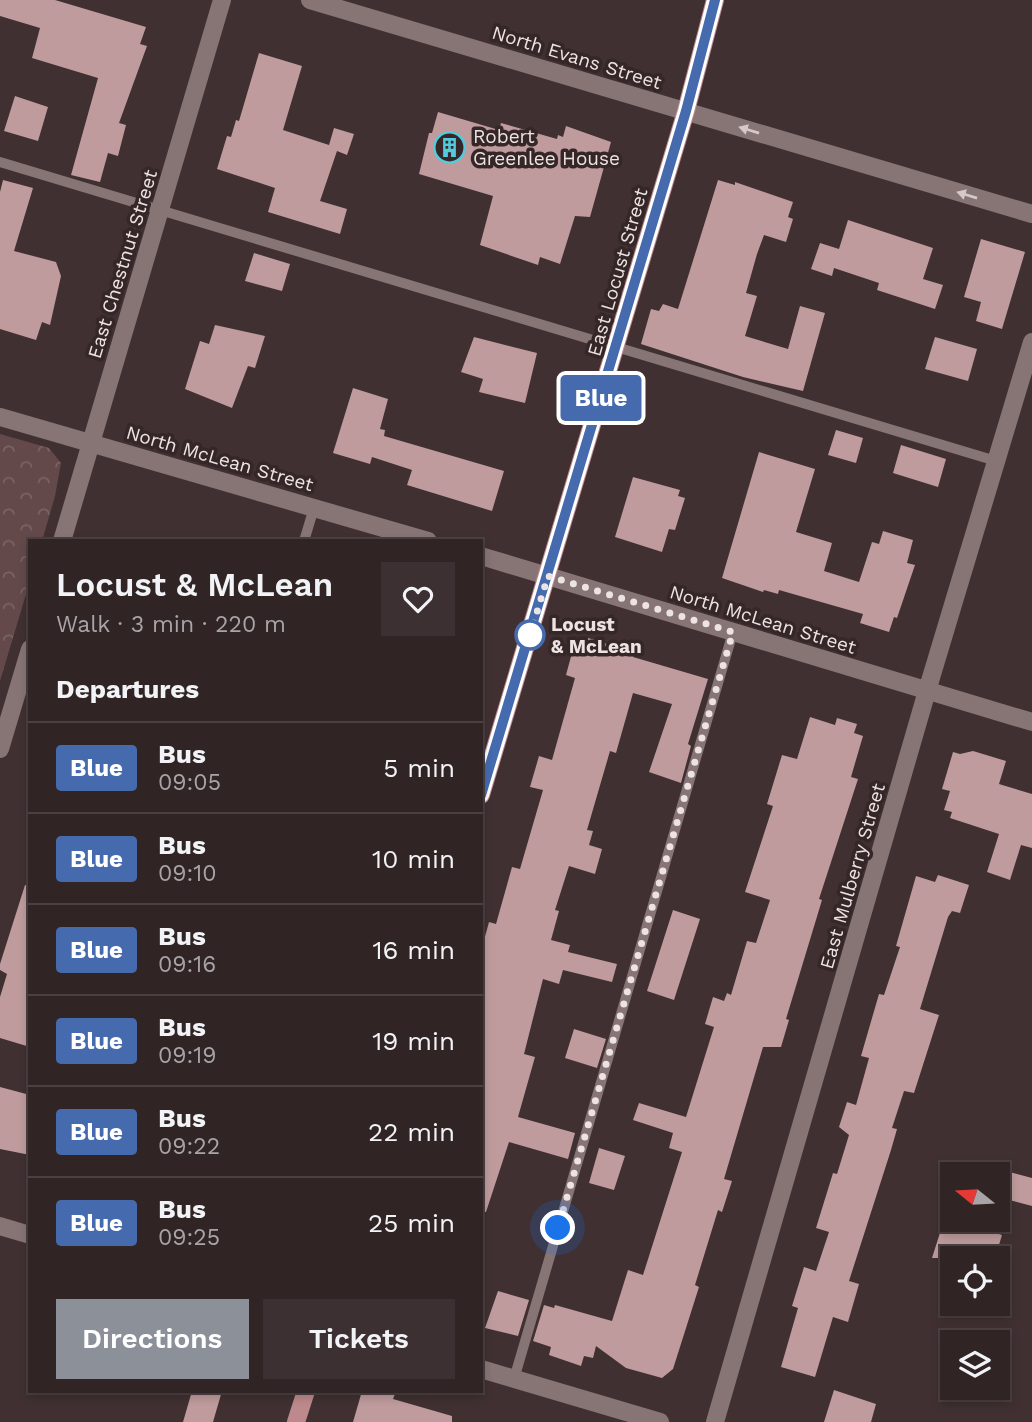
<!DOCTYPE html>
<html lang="en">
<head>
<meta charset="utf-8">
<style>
	body { margin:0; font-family:"Work Sans",sans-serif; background:#3c3032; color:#f1f3f6; height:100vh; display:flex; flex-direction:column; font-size:26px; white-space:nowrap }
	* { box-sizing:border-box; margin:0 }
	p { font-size:23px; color:#a8a4a7 }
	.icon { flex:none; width:38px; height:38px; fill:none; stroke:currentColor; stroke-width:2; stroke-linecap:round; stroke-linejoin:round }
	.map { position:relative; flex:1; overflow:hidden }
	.sheet { position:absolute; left:28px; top:539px; width:455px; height:854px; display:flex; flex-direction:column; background:#302425; border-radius:0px; box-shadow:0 4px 10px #0003,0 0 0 2px #4b4142 }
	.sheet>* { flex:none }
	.badge { padding:0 14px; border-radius:5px; font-size:24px; line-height:46px }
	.needle { width:46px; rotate:288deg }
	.fabs { position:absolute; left:940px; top:1162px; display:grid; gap:14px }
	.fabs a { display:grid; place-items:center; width:70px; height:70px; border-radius:0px; background:#302425; box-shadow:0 4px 10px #0003,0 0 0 2px #4b4142; font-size:35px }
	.you { position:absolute; width:35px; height:35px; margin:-18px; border:5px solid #fff; border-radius:50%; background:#1a73e8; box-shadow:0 0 0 10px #1a73e833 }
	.map>.badge { position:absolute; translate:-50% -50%; box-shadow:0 0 0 4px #fff }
	h2 { padding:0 28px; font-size:26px; line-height:63px }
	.round { display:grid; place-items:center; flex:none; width:74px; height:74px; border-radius:0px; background:#3c3032 }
	.overview { display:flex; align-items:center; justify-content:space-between; height:119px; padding:0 28px }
	h1 { font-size:33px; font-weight:600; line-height:52px }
	.action { display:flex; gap:14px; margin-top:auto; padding:14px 28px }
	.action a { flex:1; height:80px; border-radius:0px; background:#8c9099; color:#fff; font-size:28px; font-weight:600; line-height:80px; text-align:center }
	.action a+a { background:#3c3032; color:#f1f3f6 }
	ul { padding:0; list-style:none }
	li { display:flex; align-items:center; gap:21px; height:91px; padding:0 28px; border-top:2px solid #4b4142 }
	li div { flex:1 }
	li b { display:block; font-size:26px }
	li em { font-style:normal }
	li .badge { min-width:77px; font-weight:700; text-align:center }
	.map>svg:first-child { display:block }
	.park { fill:url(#park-crowns) }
	.building { fill:#bf9b9d }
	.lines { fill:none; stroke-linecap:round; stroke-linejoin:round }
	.lane { stroke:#877576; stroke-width:10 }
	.street { stroke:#877576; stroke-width:18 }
	.primary { stroke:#be898d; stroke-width:18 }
	.oneway { fill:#d4c8c8 }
	.line-casing { stroke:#fff; stroke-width:16 }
	.line { stroke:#456bae; stroke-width:10 }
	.walk { stroke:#ede3e3; stroke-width:7; stroke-dasharray:0 12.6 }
	.stop-dot { fill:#fff; stroke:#456bae; stroke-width:3.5 }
	.labels { text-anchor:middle; stroke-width:7; stroke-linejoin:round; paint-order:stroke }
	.street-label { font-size:19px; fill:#ede3e3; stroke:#352627 }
	.poi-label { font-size:19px; fill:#ede3e3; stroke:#352627; text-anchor:start }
	.stop-label { font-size:19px; font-weight:bold; fill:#ede3e3; stroke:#352627; text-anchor:start }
</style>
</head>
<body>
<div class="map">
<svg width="1032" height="1422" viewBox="0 0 1032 1422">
	<defs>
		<pattern id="park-crowns" width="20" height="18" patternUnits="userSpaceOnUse" patternTransform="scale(1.75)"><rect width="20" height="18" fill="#64494b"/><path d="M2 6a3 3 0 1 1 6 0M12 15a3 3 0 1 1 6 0" fill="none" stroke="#7a6365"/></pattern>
	</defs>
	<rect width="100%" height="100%" fill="#403031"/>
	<path class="park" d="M0 434 49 448 61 463 55 496 42 541H30V581L0 681Z"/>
	<path class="building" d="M0 0H55L146 27 140 44 147 46 119 123 126 125 118 156 108 153 100 182 71 175 98 78 32 58 40 28 0 16Z
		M259 53 302 66 283 130 329 145 334 128 354 134 347 155 337 151 320 201 347 209 340 234 268 212 275 188 217 169 227 136 231 137 236 120 239 121Z
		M15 96 48 107 38 141 4 131Z
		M438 112 499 130 501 123 557 139 558 135 563 137 566 126 611 142 590 217 575 216 560 264 540 257 538 265 480 245 493 196 419 174 429 133H432Z
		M3 180 33 188 14 251 56 262 61 276 50 325 42 322 36 340 0 329V192Z
		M718 180 735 185V182L793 202 788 217 793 219 786 242 764 235 757 254 746 293 757 296 745 336 788 349 800 306 825 313 803 391 743 377 641 344 651 309 659 311 663 304 678 309Z
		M848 220 933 248 923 279 943 285 935 309 877 290 879 283 834 268 832 276 811 269 820 243 839 249Z
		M981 239 1025 252 1002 329 976 321 981 302 964 297Z
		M254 253 290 264 282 291 245 281Z
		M215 325 265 336 255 368 248 366 232 408 185 389 200 341 209 344Z
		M474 337 537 353 525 403 479 392 483 379 461 372Z
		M935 337 977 349 968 381 925 369Z
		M353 388 388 399 380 429 385 430 384 436 504 471 492 511 407 485 412 470 372 457 370 464 333 453Z
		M836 430 863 438 856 463 828 455Z
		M901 445 946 459 938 487 893 473Z
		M759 452 815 469 796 532 832 543 824 571 859 582 872 542 879 544 883 531 913 540 907 563 915 565 897 618 894 617 889 632 860 623 863 614 779 590 778 594 764 590 763 592 722 578Z
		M633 477 680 490 678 496 685 498 675 530 669 529 662 552 615 537Z
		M576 638 586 641 588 638 635 653 633 657 708 679 688 744 691 746 681 783 649 772 672 704 633 693 616 753 610 751 587 830 593 831 589 845 602 849 595 874 569 866 555 910 559 911 551 940 570 945 568 952 617 964 612 982 563 970 559 984 543 979 524 1054 535 1057 518 1117 575 1133 568 1159 509 1142 486 1212H481V951L489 922 496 924 512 867 520 869 543 790 530 787 539 756 552 760 575 678 566 675Z
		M810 717 835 725 837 718 857 724 854 733 863 736 851 777 858 779 819 899 822 900 786 1019 789 1020 781 1047H763L724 1179 732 1181 722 1212 718 1210 695 1285 699 1287 673 1369 662 1378 626 1368 596 1346 593 1358 584 1356 581 1366 549 1355 551 1347 533 1341 544 1305 554 1308 555 1305 612 1321 628 1270 643 1275 682 1152 669 1148 673 1133 633 1120 639 1103 686 1117 714 1027 705 1024 713 997 724 1001 727 993 731 995 747 941 756 943 770 900 745 892 773 806 767 804 782 755 797 759Z
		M973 751 1006 761 999 784 1032 794V848L1021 845 1010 880 987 872 999 834 950 818 952 812 944 810 950 791 942 789 953 752 960 754Z
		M938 875 969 885 960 913 952 911 948 917 920 1009 939 1015 914 1093 904 1091 892 1128 897 1129 891 1150 849 1281 859 1284 848 1322 833 1317 815 1377 781 1367 798 1308 792 1306 804 1267 816 1271 829 1232 816 1228 833 1173 837 1174 849 1135 839 1127 847 1102 856 1105 869 1058 861 1056 879 994 884 995 900 947 896 946 916 876 935 882Z
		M25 885 30 886V1047L0 1038V997L7 974 0 970V964Z
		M673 910 700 919 674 1000 647 991Z
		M574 1029 606 1039 597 1068 565 1058Z
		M0 1087 30 1095V1155L0 1149Z
		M599 1148 625 1156 614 1190 589 1183Z
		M1002 1170 1032 1178V1206L998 1197Z
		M945 1217 1002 1235 995 1258H932Z
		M498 1291 529 1300 518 1336 485 1328Z
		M834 1390 876 1404 871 1422H824Z
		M192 1391H222L213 1422H183Z
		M362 1391H396L393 1399 452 1416V1422H353Z"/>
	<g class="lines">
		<path class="lane" d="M0 162 996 461
			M304 541 314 508
			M514 1379 733 632"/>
		<path class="street" d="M310 0 1032 214
			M0 417 428 541
			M62 541 222 0
			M481 556 1032 722
			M0 749 30 649
			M0 1226 30 1235
			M481 1369 660 1422
			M715 1422 927 691 1032 342"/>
		<path class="primary" d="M481 795 686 111 715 0
			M296 1422 306 1391"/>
	</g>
	<defs><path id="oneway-solid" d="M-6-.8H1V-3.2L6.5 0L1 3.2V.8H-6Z" transform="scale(1.75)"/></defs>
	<g class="oneway">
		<use href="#oneway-solid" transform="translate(749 130) rotate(-163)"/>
		<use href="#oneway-solid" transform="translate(967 195) rotate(-163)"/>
	</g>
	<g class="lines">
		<defs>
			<path id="line" d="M481 795 686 111 715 0"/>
		</defs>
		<use href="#line" class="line-casing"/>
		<use href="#line" class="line"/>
		<path class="walk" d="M530 635 548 576 733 632 558 1228"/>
	</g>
	<defs>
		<symbol id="building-ring" viewBox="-11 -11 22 22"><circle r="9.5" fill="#352627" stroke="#54cadd" stroke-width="1.5"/><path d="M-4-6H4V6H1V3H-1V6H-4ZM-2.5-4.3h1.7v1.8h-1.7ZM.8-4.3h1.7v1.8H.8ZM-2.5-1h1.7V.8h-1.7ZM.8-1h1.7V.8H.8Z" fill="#54cadd"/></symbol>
	</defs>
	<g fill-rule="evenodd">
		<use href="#building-ring" x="432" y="130" width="35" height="35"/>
	</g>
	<circle class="stop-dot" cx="530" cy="635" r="14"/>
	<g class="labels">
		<g class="street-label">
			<text transform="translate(577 57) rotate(17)" y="7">North Evans Street</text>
			<text transform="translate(122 264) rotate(-73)" y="7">East Chestnut Street</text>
			<text transform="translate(617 272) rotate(-74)" y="7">East Locust Street</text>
			<text transform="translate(220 458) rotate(16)" y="7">North McLean Street</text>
			<text transform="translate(763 619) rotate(17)" y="7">North McLean Street</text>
			<text transform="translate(852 876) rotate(-74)" y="7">East Mulberry Street</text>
		</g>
		<g class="poi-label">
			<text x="473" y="143">Robert<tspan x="473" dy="22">Greenlee House</tspan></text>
		</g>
		<g class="stop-label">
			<text x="551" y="631">Locust<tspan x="551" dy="22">&amp; McLean</tspan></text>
		</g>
	</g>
</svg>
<div class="fabs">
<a><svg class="needle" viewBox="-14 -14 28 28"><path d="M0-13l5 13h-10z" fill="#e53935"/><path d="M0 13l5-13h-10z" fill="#a8a4a7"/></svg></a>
<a><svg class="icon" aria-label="locate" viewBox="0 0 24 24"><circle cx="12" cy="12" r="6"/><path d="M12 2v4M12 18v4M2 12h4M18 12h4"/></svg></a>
<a><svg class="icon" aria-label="layers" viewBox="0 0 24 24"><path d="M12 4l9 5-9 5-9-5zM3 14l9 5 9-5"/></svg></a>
</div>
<div class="you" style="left:558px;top:1228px"></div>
<b class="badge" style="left:601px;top:398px;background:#456bae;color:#fff">Blue</b>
<section class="sheet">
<div class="overview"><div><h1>Locust &amp; McLean</h1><p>Walk · 3 min · 220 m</p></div><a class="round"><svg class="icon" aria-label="heart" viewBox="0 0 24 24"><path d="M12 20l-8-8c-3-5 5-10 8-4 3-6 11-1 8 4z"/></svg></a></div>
<h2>Departures</h2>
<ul>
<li><span class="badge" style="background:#456bae;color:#fff">Blue</span><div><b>Bus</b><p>09:05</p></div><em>5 min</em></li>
<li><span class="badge" style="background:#456bae;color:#fff">Blue</span><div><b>Bus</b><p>09:10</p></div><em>10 min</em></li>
<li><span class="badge" style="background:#456bae;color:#fff">Blue</span><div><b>Bus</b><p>09:16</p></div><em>16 min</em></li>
<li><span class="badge" style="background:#456bae;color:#fff">Blue</span><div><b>Bus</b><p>09:19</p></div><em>19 min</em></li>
<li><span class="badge" style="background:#456bae;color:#fff">Blue</span><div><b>Bus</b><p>09:22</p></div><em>22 min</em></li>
<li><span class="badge" style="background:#456bae;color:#fff">Blue</span><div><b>Bus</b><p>09:25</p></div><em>25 min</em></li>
</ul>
<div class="action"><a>Directions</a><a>Tickets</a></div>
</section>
</div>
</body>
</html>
